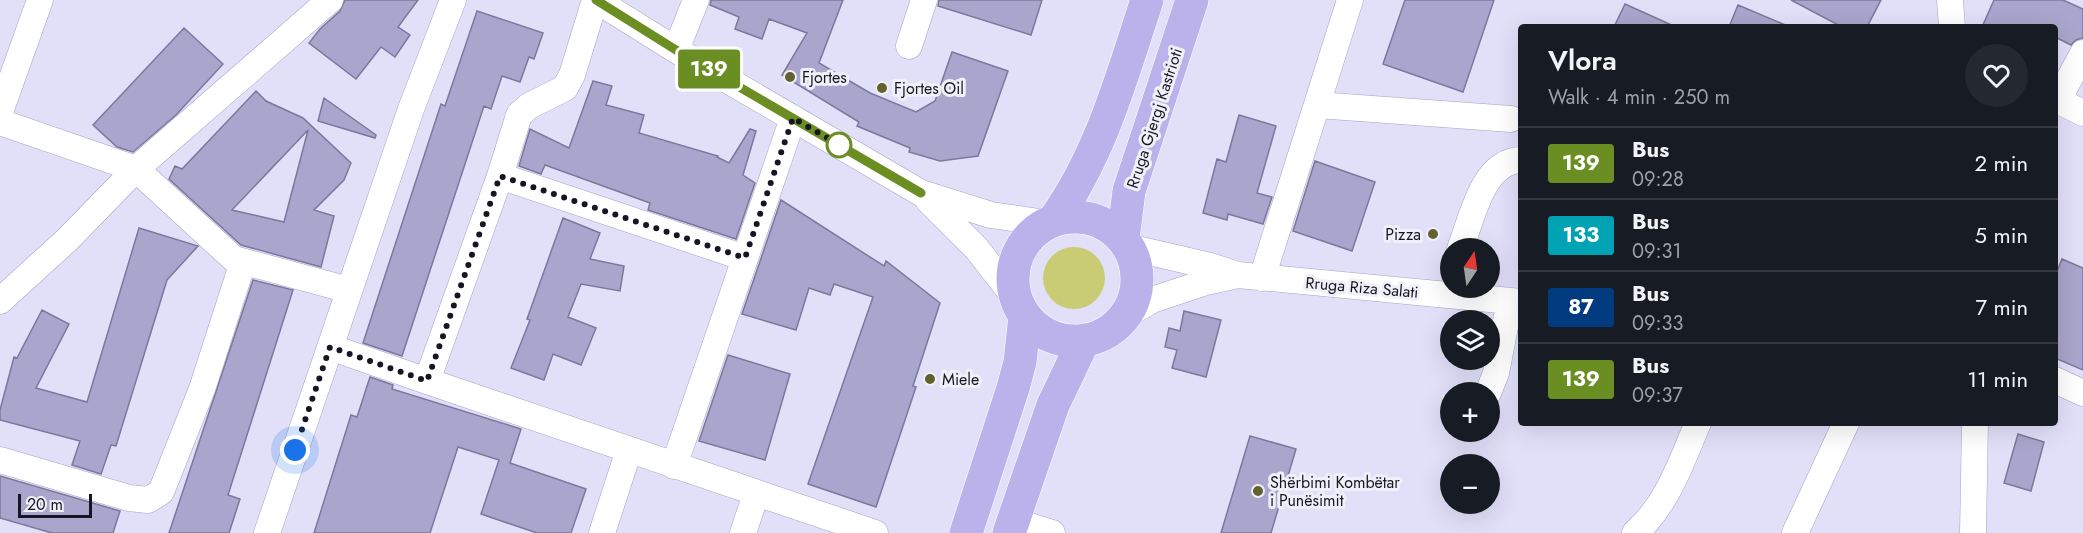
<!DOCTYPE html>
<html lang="en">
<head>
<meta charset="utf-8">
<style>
	body { margin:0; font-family:Jost,sans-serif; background:#242831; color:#f1f3f6; height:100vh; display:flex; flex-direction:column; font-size:22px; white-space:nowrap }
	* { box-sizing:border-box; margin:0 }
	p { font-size:20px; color:#9ea1a6 }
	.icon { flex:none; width:33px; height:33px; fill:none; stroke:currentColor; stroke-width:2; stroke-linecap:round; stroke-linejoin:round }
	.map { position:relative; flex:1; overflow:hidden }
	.side { position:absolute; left:1518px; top:24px; width:540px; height:402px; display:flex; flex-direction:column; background:#171b24; border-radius:6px; box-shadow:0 6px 24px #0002 }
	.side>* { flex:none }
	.badge { padding:0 12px; border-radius:4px; font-size:21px; line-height:39px }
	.needle { width:39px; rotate:13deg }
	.fabs { position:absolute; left:1440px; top:238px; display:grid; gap:12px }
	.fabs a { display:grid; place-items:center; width:60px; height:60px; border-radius:50%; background:#171b24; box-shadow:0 6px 24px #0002; font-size:30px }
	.scale { position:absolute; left:18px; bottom:15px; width:74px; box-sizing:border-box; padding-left:6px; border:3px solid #171523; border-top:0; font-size:16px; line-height:21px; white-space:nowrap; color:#171523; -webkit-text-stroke:4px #f0f0f8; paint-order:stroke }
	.you { position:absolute; width:30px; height:30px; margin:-15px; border:4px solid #fff; border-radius:50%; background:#1a73e8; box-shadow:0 0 0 9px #1a73e833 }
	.map>.badge { position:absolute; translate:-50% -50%; box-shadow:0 0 0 3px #fff }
	.round { display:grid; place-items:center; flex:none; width:63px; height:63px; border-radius:32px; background:#242831 }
	.head { display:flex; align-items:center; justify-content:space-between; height:102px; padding:0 30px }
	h1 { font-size:28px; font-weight:600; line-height:45px }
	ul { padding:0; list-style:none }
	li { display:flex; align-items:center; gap:18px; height:72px; padding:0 30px; border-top:2px solid #363941 }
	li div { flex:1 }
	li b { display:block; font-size:22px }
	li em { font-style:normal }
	li .badge { min-width:66px; font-weight:700; text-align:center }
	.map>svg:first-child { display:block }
	.green { fill:#cacc75 }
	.building { fill:#a9a5cc; stroke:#7c789d; stroke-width:1.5; fill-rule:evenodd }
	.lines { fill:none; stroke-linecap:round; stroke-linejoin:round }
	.minor-casing { stroke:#a5a1c8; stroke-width:27 }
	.major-casing { stroke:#fff; stroke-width:34 }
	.minor { stroke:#fff; stroke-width:26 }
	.major { stroke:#bcb2eb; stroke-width:33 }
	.line-casing { stroke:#fff; stroke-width:14 }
	.line { stroke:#6b8e23; stroke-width:9 }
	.walk { stroke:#171523; stroke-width:6; stroke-dasharray:0 10.8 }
	.poi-dot { fill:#61622f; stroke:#f0f0f8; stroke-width:2 }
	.stop-dot { fill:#fff; stroke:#6b8e23; stroke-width:3 }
	.labels { text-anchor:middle; stroke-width:6; stroke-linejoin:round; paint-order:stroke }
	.poi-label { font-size:16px; fill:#171523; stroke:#f0f0f8; text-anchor:start }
	.street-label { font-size:16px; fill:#171523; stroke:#f0f0f8 }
</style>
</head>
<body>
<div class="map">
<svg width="2083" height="533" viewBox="0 0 2083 533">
	<rect width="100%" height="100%" fill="#e2e0f9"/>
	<path class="green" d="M1043 278a31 31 0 1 1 62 0a31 31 0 1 1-62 0Z"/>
	<path class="building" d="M345 0H418L398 27 410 35 395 57 381 47 356 79 309 43 320 29 340 11Z
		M711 0H843L819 63 870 93 916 112 935 101 952 52 1008 71 978 156 940 161 909 152 910 148 857 126 859 122 782 75 807 33 769 19 762 39 735 29 739 17 710 5Z
		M939 0H1042L1031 35 938 6Z
		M1405 0H1494L1463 92 1383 64Z
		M1791 0H1881L1867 27H1842Z
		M1994 0H2063L2083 9V38L2076 40 2071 45 2055 37V27H1982Z
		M1625 4 1676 27H1614Z
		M1738 5 1790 27H1729Z
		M477 11 543 33 534 59 529 57 520 82 502 76 491 109 484 106 402 356 363 343 441 104 445 106Z
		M184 28 223 64 176 115 133 152 117 147 93 125Z
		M593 81 612 86 606 105 644 115 639 133 718 156 717 157 729 163 750 129 756 131 743 175 755 183 736 239 648 210 650 203 545 165 541 174 519 166 530 129 569 148Z
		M256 91 266 101 303 118 351 163 344 180 314 210 334 216 321 267 241 245 169 179 175 166 182 169ZM308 130 284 222 232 210Z
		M324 98 376 135 375 138 318 121Z
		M1239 115 1276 126 1257 193 1272 197 1263 224 1228 214 1227 220 1203 213 1217 159 1226 162Z
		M1315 161 1375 182 1352 251 1293 231Z
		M781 200 884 266 886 261 940 303 913 386 916 387 876 507 808 484 873 297 834 284 830 295 809 288 796 330 742 314Z
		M563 218 600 233 590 259 624 266 620 291 581 284 568 317 596 328 581 365 553 354 544 380 511 368 530 320 527 319Z
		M139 228 198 246 167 280 116 446 111 445 101 474 72 465 80 441 0 420V410L14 357 17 358 42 310 69 324 36 388 87 402Z
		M2062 259 2083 268V370L2055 358V276Z
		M253 280 293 290 228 495 240 499 229 533H169Z
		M1184 311 1221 320 1206 377 1172 368 1177 350 1165 347 1169 328 1180 331Z
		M728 355 790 374 765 460 699 441Z
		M370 377 393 385 392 389 521 429 510 463 586 489 571 533H537L481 514 499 460 458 447 430 533H314L351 415 357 417Z
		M2018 434 2044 442 2031 491 2004 483Z
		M1250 436 1296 449 1271 533H1221Z
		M0 476 120 511 113 533H52L0 518Z"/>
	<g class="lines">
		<defs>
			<path id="minor" d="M596 0 676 50 921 193 991 215 1046 223
				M1950 0 1952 27
				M909 46 924 0
				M676 50 696 0
				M2055 99 2083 113
				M2058 100 2083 53
				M1317 105 1511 119
				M0 112 40 0
				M0 122 136 169 234 259 349 290
				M500 176 745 258
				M928 200 977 249 1016 299
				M1128 247 1210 266 1238 275 1521 302
				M1460 249C1472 219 1482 161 1521 160
				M1262 278 1350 0
				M0 301 68 239 136 169 330 0
				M1125 316 1152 300 1206 282 1238 275
				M330 347 427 381 500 176 519 115 529 106 565 88 572 75 595 0
				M2055 380 2083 393
				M427 381 875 533
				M1488 393 1496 373 1510 301
				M0 460 129 498 148 500 161 492 202 389 243 262
				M674 466 793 118
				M1013 521 1052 533
				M267 533 411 109 453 0
				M602 533 629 450
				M743 533 756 494
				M1635 533C1668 504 1681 462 1698 423
				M1795 533 1846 423
				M1973 533 1975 423"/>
			<path id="major" d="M1013 279a62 62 0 1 1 124 0a62 62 0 1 1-124 0Z
				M1054 220C1101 154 1122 76 1147 0
				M1123 239 1129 191 1192 0
				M966 533 1013 388 1020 362 1025 316
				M1009 533 1053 405 1084 340"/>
		</defs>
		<use href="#minor" class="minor-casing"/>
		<use href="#major" class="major-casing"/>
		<use href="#minor" class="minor"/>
		<use href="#major" class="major"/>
	</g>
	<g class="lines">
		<defs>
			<path id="line" d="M596 0 676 50 921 193"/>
		</defs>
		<use href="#line" class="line-casing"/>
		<use href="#line" class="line"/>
		<path class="walk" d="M295 450 330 347 427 381 500 176 745 258 793 118 848 150 839 145"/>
	</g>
	<g class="poi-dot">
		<circle cx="790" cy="77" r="6"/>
		<circle cx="882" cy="88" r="6"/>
		<circle cx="1433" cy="234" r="6"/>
		<circle cx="930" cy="379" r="6"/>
		<circle cx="1258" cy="491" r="6"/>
	</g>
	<circle class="stop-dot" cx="839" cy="145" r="12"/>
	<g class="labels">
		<g class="poi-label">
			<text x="802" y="83">Fjortes</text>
			<text x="894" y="94">Fjortes Oil</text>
			<text x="1421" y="240" text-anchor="end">Pizza</text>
			<text x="942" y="385">Miele</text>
			<text x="1270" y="488">Shërbimi Kombëtar<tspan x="1270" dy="18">i Punësimit</tspan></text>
		</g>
		<g class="street-label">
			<text transform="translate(1154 118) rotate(-72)" y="6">Rruga Gjergj Kastrioti</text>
			<text transform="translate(1362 287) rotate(5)" y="6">Rruga Riza Salati</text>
		</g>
	</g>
</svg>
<div class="fabs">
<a><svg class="needle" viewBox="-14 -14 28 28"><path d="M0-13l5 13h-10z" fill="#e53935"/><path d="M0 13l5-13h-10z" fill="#9ea1a6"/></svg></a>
<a><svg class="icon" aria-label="layers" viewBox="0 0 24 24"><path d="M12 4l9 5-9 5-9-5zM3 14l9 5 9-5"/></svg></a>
<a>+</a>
<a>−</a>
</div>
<div class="scale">20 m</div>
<div class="you" style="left:295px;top:450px"></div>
<b class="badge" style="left:709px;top:69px;background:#6b8e23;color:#fff">139</b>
<section class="side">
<div class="head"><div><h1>Vlora</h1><p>Walk · 4 min · 250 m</p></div><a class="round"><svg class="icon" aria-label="heart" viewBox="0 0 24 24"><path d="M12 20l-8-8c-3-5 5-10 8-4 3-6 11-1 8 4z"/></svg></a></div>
<ul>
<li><span class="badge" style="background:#6b8e23;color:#fff">139</span><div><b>Bus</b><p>09:28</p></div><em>2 min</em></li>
<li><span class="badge" style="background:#00a3b4;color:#fff">133</span><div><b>Bus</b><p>09:31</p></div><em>5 min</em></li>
<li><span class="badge" style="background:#003b80;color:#fff">87</span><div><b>Bus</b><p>09:33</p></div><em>7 min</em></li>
<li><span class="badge" style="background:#6b8e23;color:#fff">139</span><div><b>Bus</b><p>09:37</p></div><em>11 min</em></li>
</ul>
</section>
</div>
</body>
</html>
